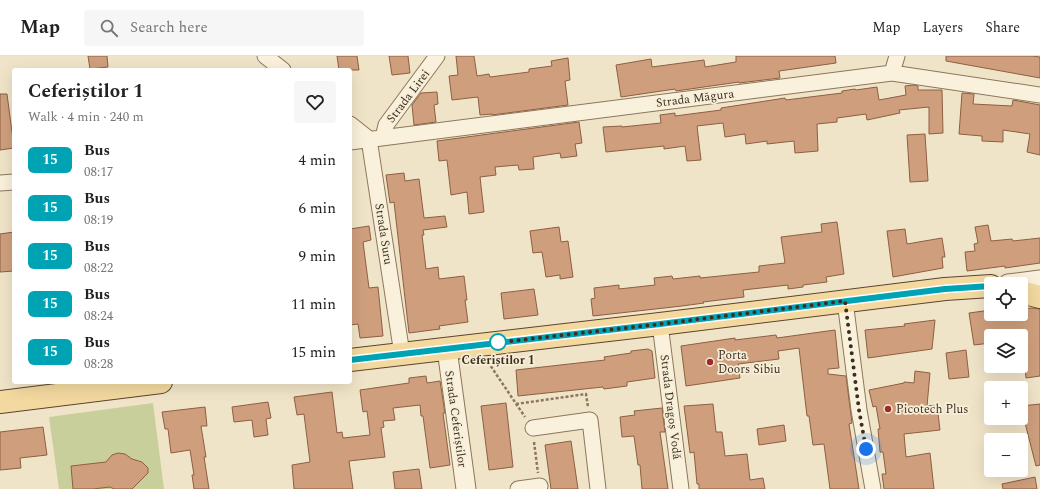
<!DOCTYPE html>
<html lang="en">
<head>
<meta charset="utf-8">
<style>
	body { margin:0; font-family:Spectral,serif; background:#f6f6f6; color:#222; height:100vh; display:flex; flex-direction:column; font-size:15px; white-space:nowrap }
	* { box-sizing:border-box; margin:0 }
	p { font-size:13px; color:#767676 }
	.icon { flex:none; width:22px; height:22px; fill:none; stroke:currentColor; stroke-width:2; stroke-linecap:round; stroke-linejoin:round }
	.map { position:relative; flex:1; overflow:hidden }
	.panel { position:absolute; left:12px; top:12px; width:340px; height:316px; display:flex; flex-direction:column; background:#fff; border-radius:4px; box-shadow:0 4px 16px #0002 }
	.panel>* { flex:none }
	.badge { padding:0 8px; border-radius:6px; font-size:14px; line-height:26px }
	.fabs { position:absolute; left:984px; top:221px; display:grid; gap:8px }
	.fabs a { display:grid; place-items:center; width:44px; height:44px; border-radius:4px; background:#fff; box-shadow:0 4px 16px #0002; font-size:20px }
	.you { position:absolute; width:20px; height:20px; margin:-10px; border:3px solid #fff; border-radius:50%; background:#1a73e8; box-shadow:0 0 0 6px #1a73e833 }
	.map>.badge { position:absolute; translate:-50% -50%; box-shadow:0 0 0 2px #fff }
	.round { display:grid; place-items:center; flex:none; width:42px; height:42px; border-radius:4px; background:#f6f6f6 }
	.headline { display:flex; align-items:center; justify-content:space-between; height:68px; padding:0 16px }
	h1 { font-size:19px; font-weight:700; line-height:30px }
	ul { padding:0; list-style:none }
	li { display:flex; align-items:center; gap:12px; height:48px; padding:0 16px }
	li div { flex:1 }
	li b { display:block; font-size:15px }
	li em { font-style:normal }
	li .badge { min-width:44px; font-weight:700; text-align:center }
	header { display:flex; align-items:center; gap:24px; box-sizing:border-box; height:56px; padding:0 20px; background:#fff; border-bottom:1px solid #e0e0e0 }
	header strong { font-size:19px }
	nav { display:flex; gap:22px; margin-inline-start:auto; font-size:14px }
	.search { width:280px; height:36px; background:#f6f6f6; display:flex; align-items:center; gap:10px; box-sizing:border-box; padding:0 14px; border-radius:4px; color:#767676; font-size:15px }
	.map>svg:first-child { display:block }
	.green { fill:#c9cf9b }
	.building { fill:#cf9f7d; stroke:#8d5f41 }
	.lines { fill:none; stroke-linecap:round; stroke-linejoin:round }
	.minor-casing { stroke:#8d765c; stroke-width:17 }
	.tertiary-casing { stroke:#8d765c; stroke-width:21 }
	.primary-casing { stroke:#5b4430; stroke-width:24 }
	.path { stroke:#8d765c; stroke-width:2.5; stroke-dasharray:3 2; stroke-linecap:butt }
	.minor { stroke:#faf1dc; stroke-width:15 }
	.tertiary { stroke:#faf1dc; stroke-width:19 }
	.primary { stroke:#f3d9a0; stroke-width:22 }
	.line-casing { stroke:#fff; stroke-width:9 }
	.line { stroke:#00a3b4; stroke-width:6 }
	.walk { stroke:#3d2e20; stroke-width:4; stroke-dasharray:0 7.2 }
	.stop-dot { fill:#fff; stroke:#00a3b4; stroke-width:2 }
	.poi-dot { fill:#9e2a2b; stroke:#f7eed8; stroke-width:1.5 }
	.labels { text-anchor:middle; stroke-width:3.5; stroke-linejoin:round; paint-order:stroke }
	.street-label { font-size:12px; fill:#3d2e20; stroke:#f7eed8 }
	.poi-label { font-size:12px; fill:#3d2e20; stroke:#f7eed8; text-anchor:start }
	.stop-label { font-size:12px; font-weight:bold; fill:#3d2e20; stroke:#f7eed8 }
</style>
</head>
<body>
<header>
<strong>Map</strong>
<div class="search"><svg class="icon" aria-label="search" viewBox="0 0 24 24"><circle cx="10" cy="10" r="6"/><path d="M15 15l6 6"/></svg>Search here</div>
<nav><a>Map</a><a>Layers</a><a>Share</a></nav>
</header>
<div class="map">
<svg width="1040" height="433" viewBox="0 0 1040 433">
	<rect width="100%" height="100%" fill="#f0e4c8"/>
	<path class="green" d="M153 347 164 433H59L49 361Z"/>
	<path class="building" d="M88 0H107L108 11 90 13Z
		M337 0H357L359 14H339Z
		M389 0H408L410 17 392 19Z
		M456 0H474L477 20 489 18 490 21 529 16V13L552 10 551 5 568 2 570 24 565 25 568 49 492 59V58L480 59 478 41 452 44 449 20 458 19Z
		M736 0H835L836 7 779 15 780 22 739 27V26L676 35 675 33 621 41 616 9 651 3 652 11 704 4 705 11 736 6Z
		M946 0H1032L1040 1V22L946 5Z
		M914 29 918 30V34H942L943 77 929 78V51L899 54 900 57 867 64 866 58 837 62V66L817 68 818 95 795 97 794 85 767 88V85L746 88 745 78 725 81 723 67 697 70 701 104 687 105 685 90 664 93V90L606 96 603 71 622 70V71L661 67 660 59 675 57V60L721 54V52L785 42 786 44 842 37V35L855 33 856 34 877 31 879 44 906 39 905 30Z
		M437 36 438 48 434 49 436 66 414 69 412 49 421 37Z
		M962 37 974 38 973 48 1012 50 1013 44 1040 49V99L1027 96 1030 78 1003 74V86L982 85V80L959 78Z
		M0 38H7L14 91V92L0 94Z
		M579 66 582 87 575 88 577 100 561 102 560 97 533 101 534 113 519 114 518 109 495 111 496 119 480 121 484 156 469 158 467 136 451 139 447 104 439 105 437 85Z
		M925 78 928 125 910 126 907 79Z
		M404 117 405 125 419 123 424 162 445 160 447 171 423 174 424 179H422L426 213 438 211 439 223 464 220 467 244H465L468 266 439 270 440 273 409 277 394 146 390 147 386 119Z
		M837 166 844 218 826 221 827 226 803 229V231L788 233V229L743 234 744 241 703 246 704 247 682 250 593 260 591 243 595 242 594 232 619 229V233L655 229 654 222 672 220 673 223 700 220V222L759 216V210L785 207 781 181 822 176 821 168Z
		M988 169 991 185 1012 183 1013 185 1040 182V207L1005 212V210L967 215 965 196 975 195 974 188 978 187 975 171Z
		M369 170 371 184 363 186 369 232 378 231 383 280 360 282 358 268 350 269V173Z
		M559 171 561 186 568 185 573 221 560 223V219L546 221 542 196 533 197 530 175Z
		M905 173 907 188 942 182 945 201H942L943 212 893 221 887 175Z
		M14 176V215L0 216V178Z
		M534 233 538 259 504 263 501 237Z
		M1032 252 1040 253V320L1026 322 1024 303 1021 304V280H991V287L974 289 969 257 991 254V258H1021V253Z
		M935 264 932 293 868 302 865 274 905 270 904 268Z
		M835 274 839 312 828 313V318L846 320 852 367 849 368 859 433H830L824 388 813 389 809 360H807L799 292 778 295 779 303 738 308 740 322 686 330 681 290 735 282V284L776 279 777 282Z
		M648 293 652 295 655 322 627 326V330L604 333 603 331 518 340 516 314 605 304 604 301 631 297V295Z
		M966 294 969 321 949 323 946 297Z
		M915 315 930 317 927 350 937 349 940 374 904 378 906 401 930 397 934 433H884L882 418H886L883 396H880L878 373H880L876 350 873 351 869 334 904 327V326L914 327Z
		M426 320 427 327 440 325 445 357H443L450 409 430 412 423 360H421L420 349 393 352 395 364 383 365 384 371 381 372 385 401 349 405 353 433H294L292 409 310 406 304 358 297 359 294 341 332 336 337 377 342 376 343 382 370 379 367 355 363 356 360 334 409 327V322Z
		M268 346 271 362 266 363 268 379 254 381 252 364 234 366 232 351Z
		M506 347 513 411 489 414 481 350Z
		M713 348 716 376H722L725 400 747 398 750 424 763 422 765 433H699V428H697L694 396 690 397 684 350Z
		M1040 348V409L1036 410 1024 363H1021V350Z
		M205 351 207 370H201L206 401H204L209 433H194L192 419H194L190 394 171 397 168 373H165L162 356Z
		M662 352 665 376H660L668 433H642L640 409H638L634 380 622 381 620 361 635 359 634 355Z
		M784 369 786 385 759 389 757 373Z
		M43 371 47 399 20 402 21 412 0 414V376Z
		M571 385 578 433H551L545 389Z
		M118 397 125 398 132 403 142 406 148 412V417L132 433H114L110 431 93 433H73L71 410 106 406 112 399Z
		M419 413 422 433H395L393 416Z
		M1035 421 1037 433H1003L1002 428Z"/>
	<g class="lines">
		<defs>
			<path id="minor" d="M265 0 283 14
				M892 17 897 0
				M350 68 369 83 402 298
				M383 82 386 69 437 0
				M350 86 892 17 1040 39
				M0 127 14 126
				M845 245 859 354 873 433
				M660 268 681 433
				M533 372 590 364 598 433
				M518 433 540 430"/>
			<path id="tertiary" d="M1008 228 1040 224
				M447 293 466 433"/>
			<path id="primary" d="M1021 236 1040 241
				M350 304 660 268 945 233 991 230
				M0 346 161 326"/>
		</defs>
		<use href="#minor" class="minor-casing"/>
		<use href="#tertiary" class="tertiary-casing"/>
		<use href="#primary" class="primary-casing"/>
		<path class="path" d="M488 306 525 361
			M516 348 586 338 588 351
			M534 386 538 417"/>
		<use href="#minor" class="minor"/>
		<use href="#tertiary" class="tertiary"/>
		<use href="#primary" class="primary"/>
	</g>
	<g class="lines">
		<defs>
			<path id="line" d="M350 304 660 268 945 233 991 230"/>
		</defs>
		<use href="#line" class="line-casing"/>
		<use href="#line" class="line"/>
		<path class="walk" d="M498 286 494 287 660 268 845 245 859 354 866 393"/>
	</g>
	<circle class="stop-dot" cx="498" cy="286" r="8"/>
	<g class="poi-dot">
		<circle cx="710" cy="306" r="4"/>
		<circle cx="888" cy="353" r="4"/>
	</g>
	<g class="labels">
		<g class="street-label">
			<text transform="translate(408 40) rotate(-53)" y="4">Strada Lirei</text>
			<text transform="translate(695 42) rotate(-7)" y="4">Strada Măgura</text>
			<text transform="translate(384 178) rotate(81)" y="4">Strada Suru</text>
			<text transform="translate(671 351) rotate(83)" y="4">Strada Dragoș Vodă</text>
			<text transform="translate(456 363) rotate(82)" y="4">Strada Ceferiștilor</text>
		</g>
		<g class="poi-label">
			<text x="718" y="303">Porta<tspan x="718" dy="14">Doors Sibiu</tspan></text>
			<text x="896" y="357">Picotech Plus</text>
		</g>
		<g class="stop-label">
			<text x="498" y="308">Ceferiștilor 1</text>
		</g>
	</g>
</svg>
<div class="fabs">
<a><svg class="icon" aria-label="locate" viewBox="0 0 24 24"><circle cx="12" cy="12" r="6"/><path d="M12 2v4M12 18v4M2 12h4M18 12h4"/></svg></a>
<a><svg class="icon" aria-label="layers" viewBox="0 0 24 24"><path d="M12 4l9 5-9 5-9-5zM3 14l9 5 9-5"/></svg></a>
<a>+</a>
<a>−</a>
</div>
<div class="you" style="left:866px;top:393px"></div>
<section class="panel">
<div class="headline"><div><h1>Ceferiștilor 1</h1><p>Walk · 4 min · 240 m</p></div><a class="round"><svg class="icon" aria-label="heart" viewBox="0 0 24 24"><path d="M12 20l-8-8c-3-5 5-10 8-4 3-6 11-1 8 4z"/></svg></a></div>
<ul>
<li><span class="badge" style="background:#00a3b4;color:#fff">15</span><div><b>Bus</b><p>08:17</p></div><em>4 min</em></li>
<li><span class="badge" style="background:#00a3b4;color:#fff">15</span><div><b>Bus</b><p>08:19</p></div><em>6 min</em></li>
<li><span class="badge" style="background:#00a3b4;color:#fff">15</span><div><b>Bus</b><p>08:22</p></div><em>9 min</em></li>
<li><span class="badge" style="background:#00a3b4;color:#fff">15</span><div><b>Bus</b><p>08:24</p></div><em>11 min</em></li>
<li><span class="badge" style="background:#00a3b4;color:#fff">15</span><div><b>Bus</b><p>08:28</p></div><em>15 min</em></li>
</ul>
</section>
</div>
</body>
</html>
